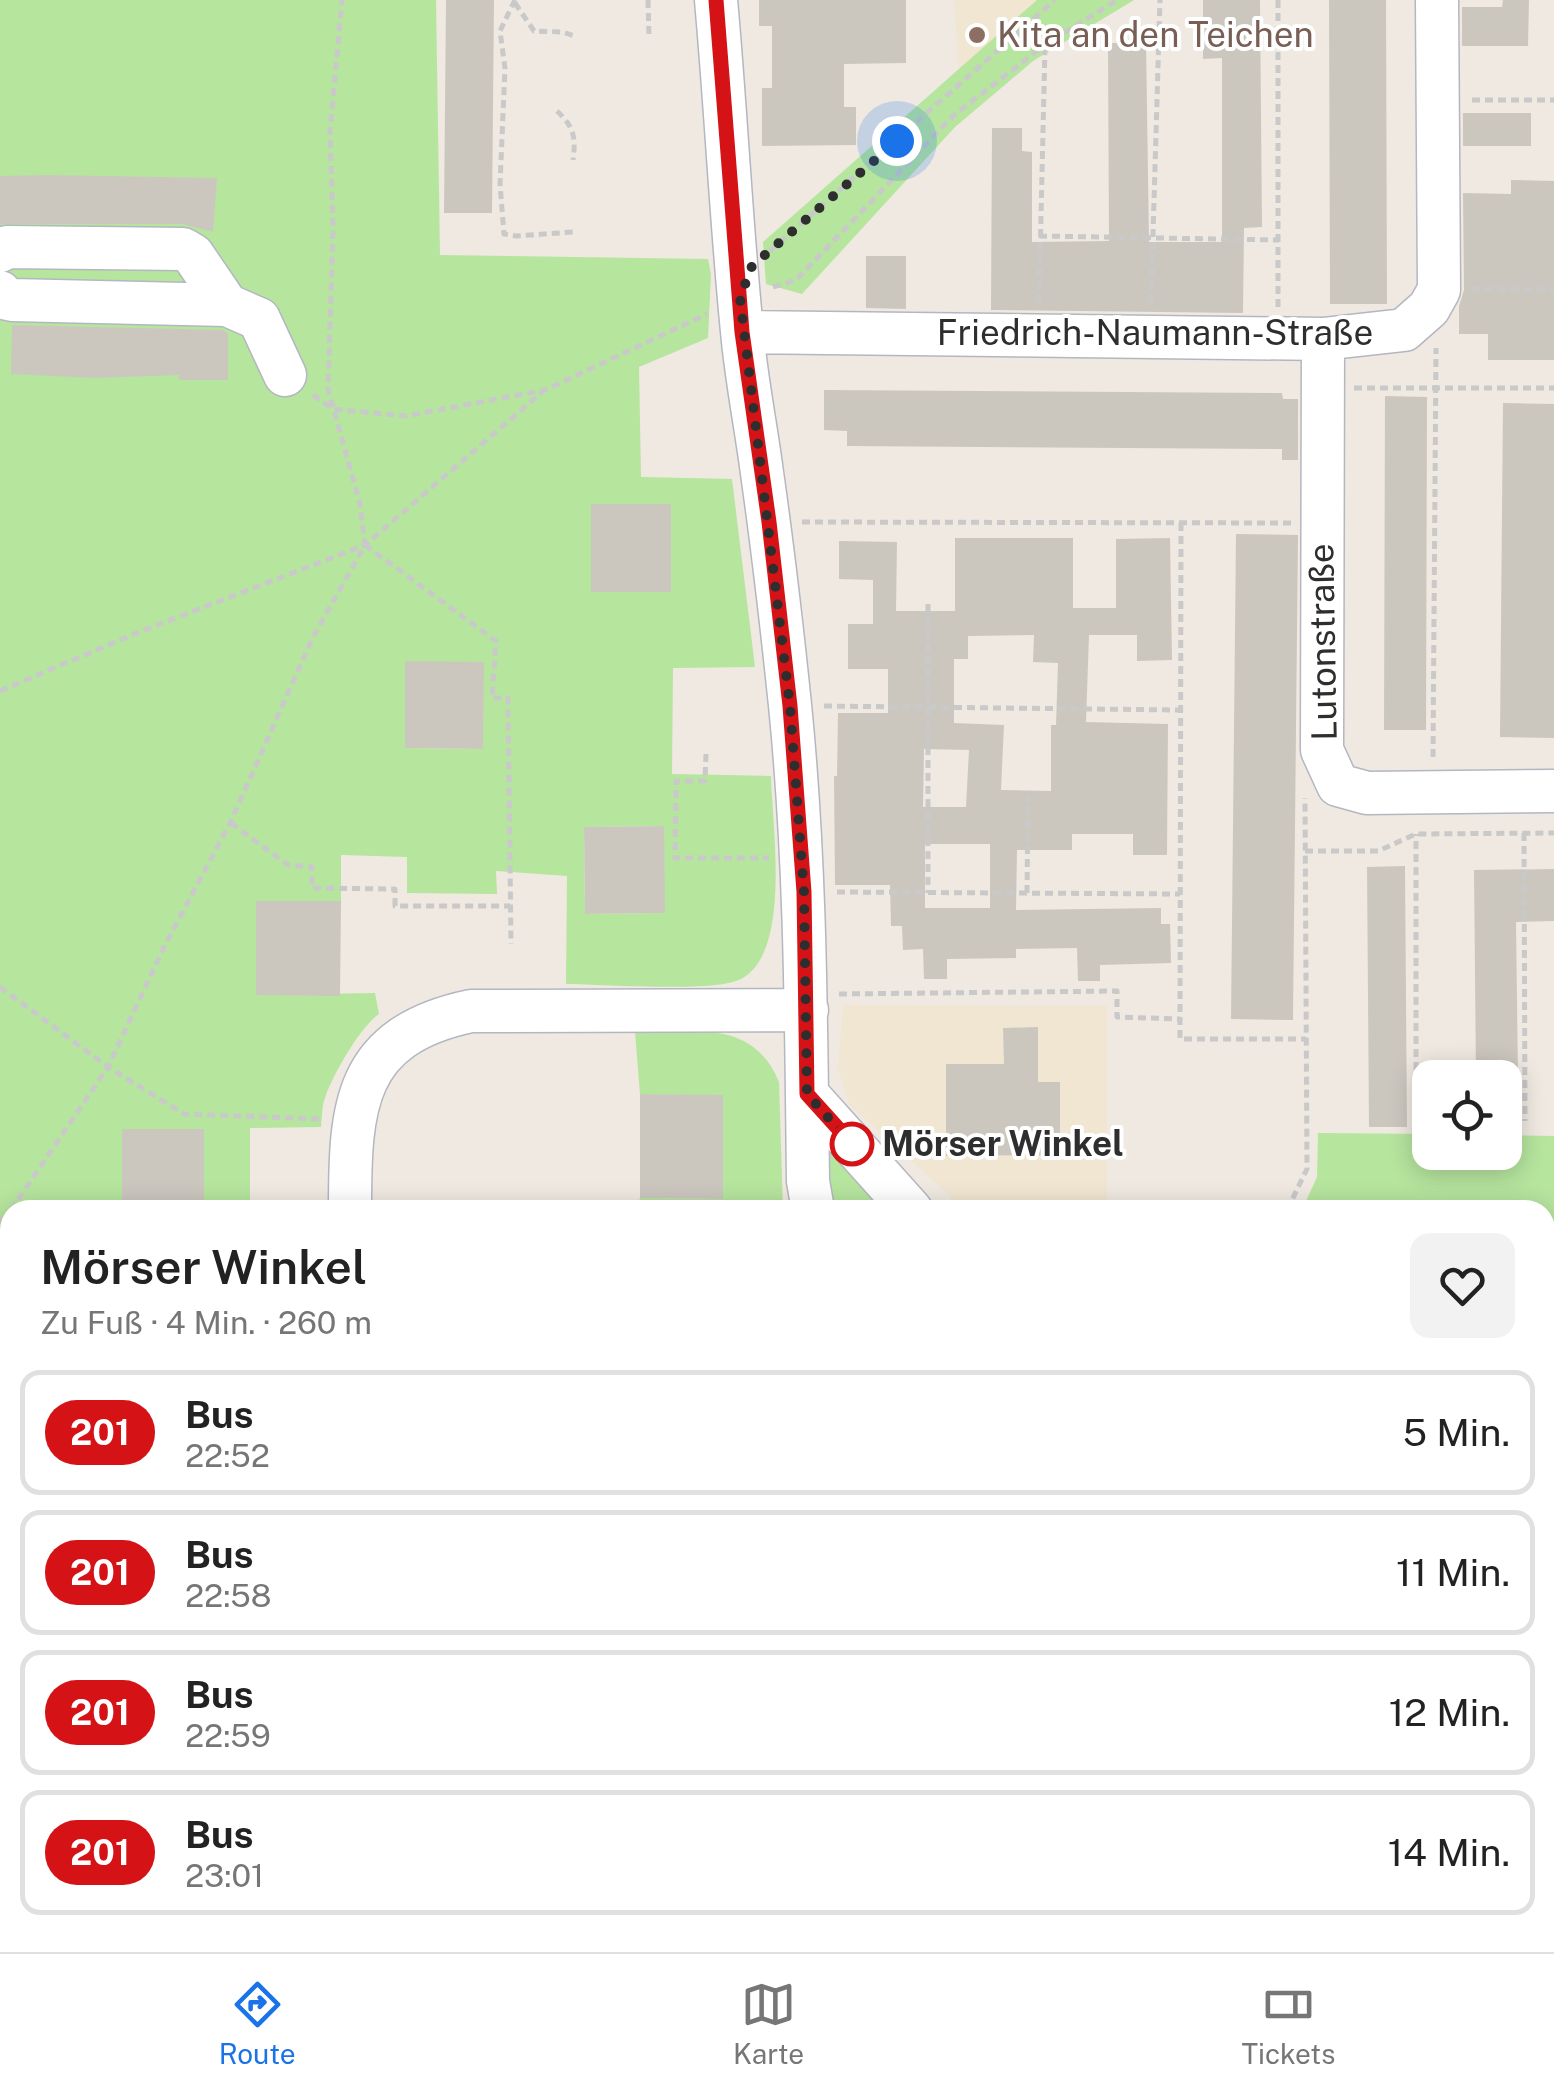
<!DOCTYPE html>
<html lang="de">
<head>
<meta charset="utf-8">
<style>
	body { margin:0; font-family:"Public Sans",sans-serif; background:#f2f2f2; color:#222; height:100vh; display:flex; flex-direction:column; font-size:38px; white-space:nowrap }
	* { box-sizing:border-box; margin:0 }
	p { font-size:32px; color:#767676 }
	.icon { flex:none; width:55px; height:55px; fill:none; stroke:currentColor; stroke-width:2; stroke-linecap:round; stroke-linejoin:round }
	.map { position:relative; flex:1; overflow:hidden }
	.panel { position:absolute; left:0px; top:1200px; width:1555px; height:752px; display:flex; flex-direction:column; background:#fff; border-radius:30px 30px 0 0; box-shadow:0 5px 25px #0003 }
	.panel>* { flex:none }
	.badge { padding:0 20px; border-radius:32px; font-size:35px; line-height:65px }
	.fabs { position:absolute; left:1412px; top:1060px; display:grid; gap:20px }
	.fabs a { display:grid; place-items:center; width:110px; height:110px; border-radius:20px; background:#fff; box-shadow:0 5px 25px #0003; font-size:50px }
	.you { position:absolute; width:50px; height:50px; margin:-25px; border:8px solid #fff; border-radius:50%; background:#1a73e8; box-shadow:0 0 0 15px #1a73e833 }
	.map>.badge { position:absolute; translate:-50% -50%; box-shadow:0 0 0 5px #fff }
	.round { display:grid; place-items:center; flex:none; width:105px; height:105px; border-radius:20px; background:#f2f2f2 }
	.head { display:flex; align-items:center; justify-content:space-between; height:170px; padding:0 40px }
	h1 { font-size:48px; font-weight:600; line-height:75px }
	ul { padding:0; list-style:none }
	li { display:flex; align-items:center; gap:30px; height:125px; margin:0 20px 15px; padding:0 20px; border:5px solid #e0e0e0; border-radius:20px }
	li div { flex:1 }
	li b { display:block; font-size:38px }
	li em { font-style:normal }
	li .badge { min-width:110px; font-weight:700; text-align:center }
	.tab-bar { display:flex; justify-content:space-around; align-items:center; height:140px; border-top:2px solid #e0e0e0; background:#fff; font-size:28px; color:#767676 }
	.tab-bar a { display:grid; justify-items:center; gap:5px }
	.tab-bar .current { color:#1a73e8 }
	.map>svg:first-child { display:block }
	.education { fill:#f0e6d1 }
	.green { fill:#b6e59e; fill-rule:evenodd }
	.building { fill:#cbc7bf; fill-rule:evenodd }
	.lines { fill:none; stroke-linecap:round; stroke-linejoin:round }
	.minor-casing { stroke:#b4b7c1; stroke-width:45 }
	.path { stroke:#c9c9c9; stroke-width:5; stroke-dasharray:8 5; stroke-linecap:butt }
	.minor { stroke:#fff; stroke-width:42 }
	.line-casing { stroke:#fff; stroke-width:22 }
	.line { stroke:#d51317; stroke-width:15 }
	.walk { stroke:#2e2e2e; stroke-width:10; stroke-dasharray:0 18 }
	.education-dot { fill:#8d6e63; stroke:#fff; stroke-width:4 }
	.stop-dot { fill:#fff; stroke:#d51317; stroke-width:5 }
	.labels { text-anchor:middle; stroke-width:8; stroke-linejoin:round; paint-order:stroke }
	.education-label { font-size:35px; fill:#785e54; stroke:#fff; text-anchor:start }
	.street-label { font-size:35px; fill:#2e2e2e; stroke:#fff }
	.stop-label { font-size:35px; font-weight:bold; fill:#2e2e2e; stroke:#fff; text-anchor:start }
</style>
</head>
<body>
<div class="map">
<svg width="1554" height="1952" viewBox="0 0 1554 1952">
	<rect width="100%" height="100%" fill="#efe9e1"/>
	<path class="education" d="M954 0H1037L959 70Z
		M843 1005 1107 1006V1210H957L949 1195 850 1105 838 1070Z
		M1545 1687H1554V1952H1320V1942H1545Z"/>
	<path class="green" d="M0 0H436L440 255 708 259 711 274 708 338 639 367 641 477 732 479 755 667 673 668 672 774 771 776C772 824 792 953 741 979 715 993 601 984 566 984L567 876 496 871 497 894 407 893V857L341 855V901H257L256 995 375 993 379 1014C361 1026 334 1073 326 1095 322 1104 322 1116 321 1127L250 1128V1210H204V1129H123L122 1210H10V1332L0 1331ZM670 504 671 592H592L591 505ZM405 662H483V749L405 748ZM663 826 664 913 585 914 584 827Z
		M1037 0H1134L1033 61 955 127 802 294 766 284 763 242Z
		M635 1032C693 1032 753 1018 779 1082L783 1210H637L640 1198 723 1199V1096L640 1094Z
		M1318 1133 1430 1134V1152H1505V1135L1554 1136V1301H1545V1210H1302L1317 1177Z
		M830 1143 895 1210H830L825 1184Z"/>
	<path class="building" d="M446 0H494L492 213H444Z
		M759 0H906V63L844 64V107H856V145L762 146V88H772V26H759Z
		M1203 0H1260L1262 227 1244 228 1243 313 991 310 992 128H1022V151L1032 152V242L1109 241 1108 43H1146L1149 242H1222V58L1203 59Z
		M1329 0H1386L1387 304H1330Z
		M1503 0H1529L1528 46H1462V7H1502Z
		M1463 113H1531V146H1463Z
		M47 175 217 178 213 232 183 224H0V176Z
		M1511 180 1554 181V360H1488V334H1459V306L1464 290 1463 193 1511 194Z
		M866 256H906V309L866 308Z
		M12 325 222 330 228 333V380H179V375L94 378 11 374Z
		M824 390 1282 393 1283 399H1298V460H1282V449L847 446V431L824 430Z
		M1385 396 1427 397 1426 730H1384Z
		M1503 403 1554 404V738L1500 737Z
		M591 504H671V592H591Z
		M1236 534 1298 535 1293 1020 1231 1019Z
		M955 538H1073V608H1116V539L1170 538 1172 660 1137 661V635H1089L1086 722 1168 724 1167 855H1133V834H1072V850H1017L1016 910 1161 908V924H1170L1171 963 1100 965V981H1078L1077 948 1016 949V958L947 959V979H924L923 949 903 950 902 926H891L890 885H835L834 776H837L838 713H888V669H848V624H873V580L839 579V541L897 542 896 611H955ZM1034 635 1033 662 1058 663 1056 725H1051V791L1001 790 1004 725 954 723V659H968V636ZM924 749 969 750 966 807H923ZM925 844H990V908H925Z
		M405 661 484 662 483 749 405 748Z
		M664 826 665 913 585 914 584 827Z
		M1405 866 1407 1127H1369L1367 867Z
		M1554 869V921L1516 922 1518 1078H1476L1474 870Z
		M256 901H341L340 996 256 995Z
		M1038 1027V1082H1060V1155L946 1156V1064H1004L1003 1028Z
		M640 1094 723 1095V1199L640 1198Z
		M122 1129H204V1210H122Z"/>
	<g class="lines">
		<defs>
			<path id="minor" d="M716 0C726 110 731 221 742 331 746 378 756 426 762 473 773 550 782 628 790 705 806 864 806 1022 808 1181L813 1210
				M0 251 7 247 183 249 193 255 227 305
				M0 292 4 298 12 300 227 305 259 319 285 375
				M742 332 1323 339 1404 330 1429 308 1439 290 1437 0
				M1323 339 1322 750 1338 785 1367 793 1554 791
				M807 1094 911 1210
				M350 1210C350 1106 353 1036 471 1011L807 1010
				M0 1471H10
				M0 1772H10
				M659 1942V1952
				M350 1952V1942"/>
		</defs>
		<use href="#minor" class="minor-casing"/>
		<path class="path" d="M515 0 500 31 505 68 500 184 504 234 516 236 573 232
			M648 0 649 35
			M1278 0V307
			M515 3 534 31 563 32 574 36
			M1472 100H1554
			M557 111C574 127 576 137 573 160
			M1039 236 1279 240
			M770 251 1055 0
			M773 287 796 280 954 115 1045 45 1117 0
			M1472 289H1554
			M1039 302 1045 45
			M1151 302 1160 0
			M1354 388H1554
			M313 395 333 409 406 416 545 390 707 314
			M802 522 1291 523
			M1181 523 1180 1039H1306
			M365 545 496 641 492 698H508L511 944
			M928 604V893
			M0 691 134 634 365 545 542 392
			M824 706 1181 710
			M706 754 705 781H676L675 858H769
			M1433 757 1436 348
			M231 823 288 865 312 867V888L395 889V906H510
			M1524 833 1525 1121
			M1305 851H1378L1416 834 1554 833
			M837 892 1180 894
			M1027 893 1028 797
			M0 987 108 1067 184 1114 320 1119
			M839 994 1117 991V1017L1180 1019
			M1416 1122V834
			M383 1203 566 1207 568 1210
			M11 1210 108 1067 165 945 230 823 313 637 365 545 360 504 328 389 333 228 330 132 342 0
			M1287 1210 1307 1169 1305 798
			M0 1223 10 1211
			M1545 1241H1554
			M1553 1311 1554 1291
			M1545 1447H1554
			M0 1913H10
			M1545 1921 1554 1916
			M834 1942 837 1952
			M1308 1948 1454 1950
			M1454 1950 1493 1949 1505 1942"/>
		<use href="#minor" class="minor"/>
	</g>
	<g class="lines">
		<defs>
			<path id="line" d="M716 0 742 332 769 522 790 706 804 892 807 1094 854 1146"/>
		</defs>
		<use href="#line" class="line-casing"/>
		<use href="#line" class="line"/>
		<path class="walk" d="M852 1144 807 1094 804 892 790 706 740 298 752 266 897 141"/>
	</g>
	<circle class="education-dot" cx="977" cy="35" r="10"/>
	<circle class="stop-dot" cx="852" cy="1144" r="20"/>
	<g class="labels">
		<g class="education-label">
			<text x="997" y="47">Kita an den Teichen</text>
		</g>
		<g class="street-label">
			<text x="1155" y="345">Friedrich-Naumann-Straße</text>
			<text transform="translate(1323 642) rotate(-91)" y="12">Lutonstraße</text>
		</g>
		<g class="stop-label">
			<text x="882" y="1156">Mörser Winkel</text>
		</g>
	</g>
</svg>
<div class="fabs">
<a><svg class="icon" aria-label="locate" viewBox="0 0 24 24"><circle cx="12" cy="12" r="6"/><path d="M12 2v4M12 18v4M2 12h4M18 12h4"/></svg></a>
</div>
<div class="you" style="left:897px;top:141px"></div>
<section class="panel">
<div class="head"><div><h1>Mörser Winkel</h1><p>Zu Fuß · 4 Min. · 260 m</p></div><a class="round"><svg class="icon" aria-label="heart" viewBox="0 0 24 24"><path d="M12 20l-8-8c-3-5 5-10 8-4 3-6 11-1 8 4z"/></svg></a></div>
<ul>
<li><span class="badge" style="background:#d51317;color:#fff">201</span><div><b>Bus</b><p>22:52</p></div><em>5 Min.</em></li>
<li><span class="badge" style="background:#d51317;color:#fff">201</span><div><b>Bus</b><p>22:58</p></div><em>11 Min.</em></li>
<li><span class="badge" style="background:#d51317;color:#fff">201</span><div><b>Bus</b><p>22:59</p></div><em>12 Min.</em></li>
<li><span class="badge" style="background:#d51317;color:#fff">201</span><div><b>Bus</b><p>23:01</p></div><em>14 Min.</em></li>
</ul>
</section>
</div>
<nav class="tab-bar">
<a class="current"><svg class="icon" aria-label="directions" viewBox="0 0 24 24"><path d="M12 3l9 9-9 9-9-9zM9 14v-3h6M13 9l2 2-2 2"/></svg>Route</a>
<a><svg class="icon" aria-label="map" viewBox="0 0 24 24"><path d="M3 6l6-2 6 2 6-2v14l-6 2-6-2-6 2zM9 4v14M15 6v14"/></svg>Karte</a>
<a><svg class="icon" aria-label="tickets" viewBox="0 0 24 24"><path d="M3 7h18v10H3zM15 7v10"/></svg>Tickets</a>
</nav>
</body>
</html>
